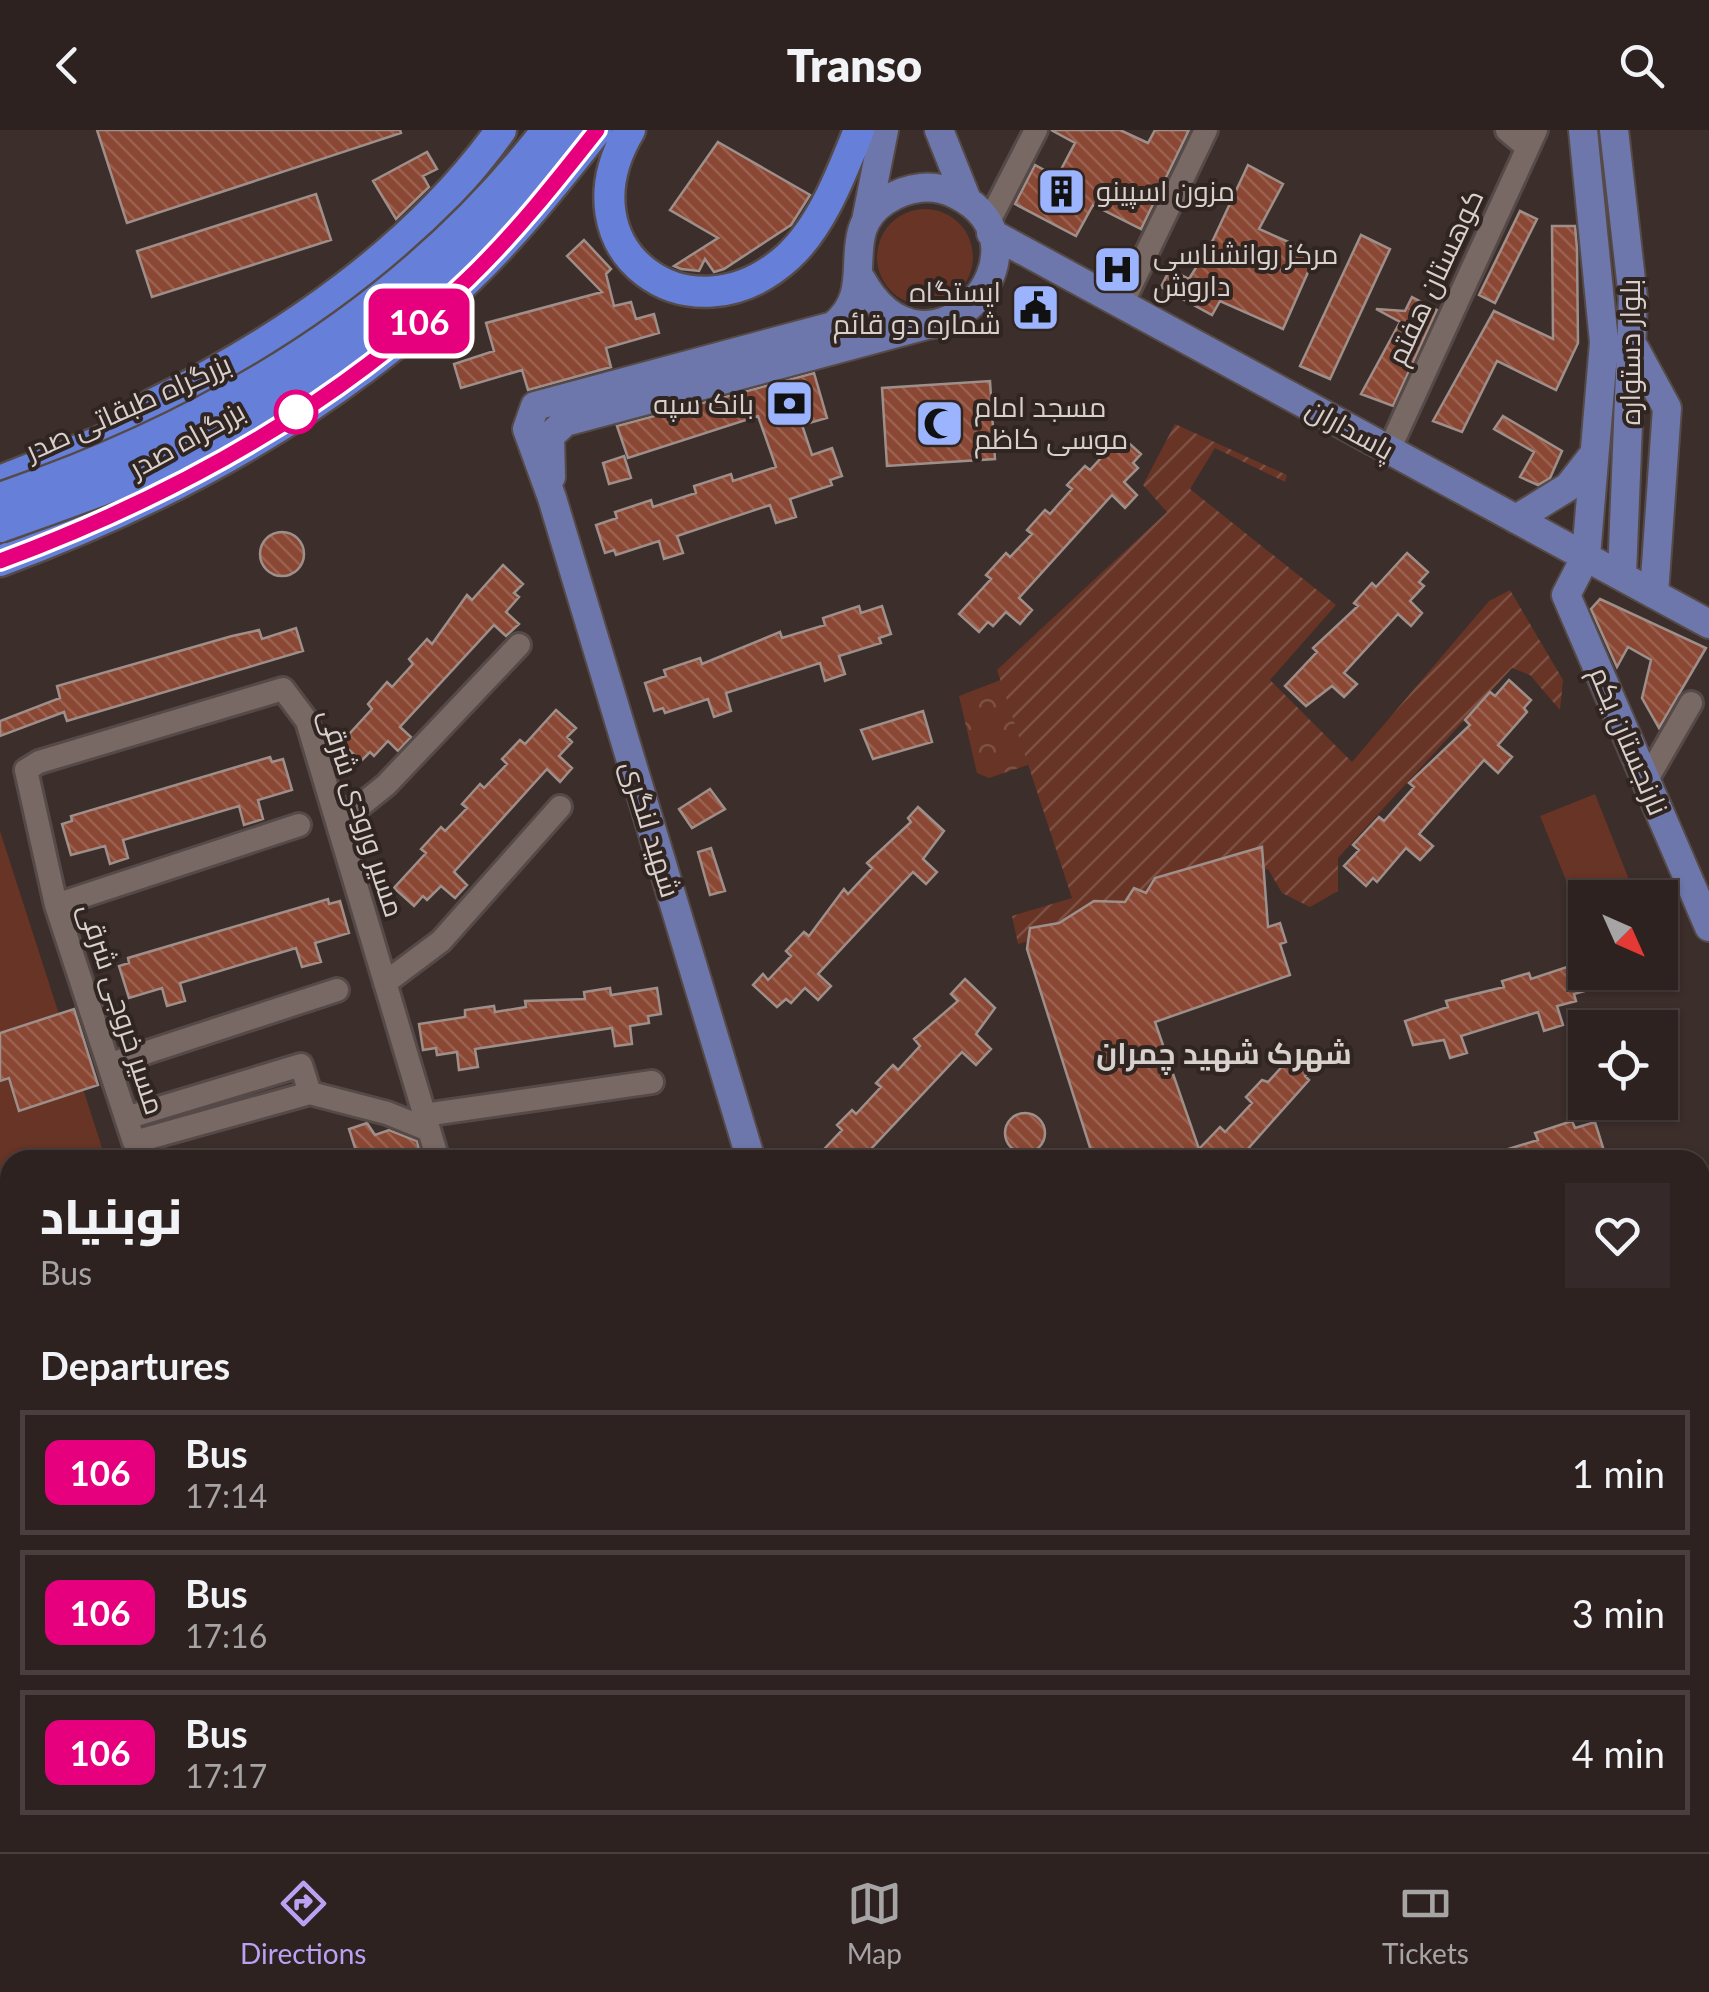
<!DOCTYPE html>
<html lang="en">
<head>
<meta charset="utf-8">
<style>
	body { margin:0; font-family:Lato,Cairo,sans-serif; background:#352a29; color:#f1f3f6; height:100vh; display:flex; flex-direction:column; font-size:38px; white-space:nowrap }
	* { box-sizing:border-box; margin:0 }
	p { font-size:32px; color:#a7a4a5 }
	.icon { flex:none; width:55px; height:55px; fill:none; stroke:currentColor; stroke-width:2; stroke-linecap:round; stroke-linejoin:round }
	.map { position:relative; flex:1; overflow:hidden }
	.sheet { position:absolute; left:0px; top:1020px; width:1710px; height:702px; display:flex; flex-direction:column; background:#2d2220; border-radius:30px 30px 0 0; box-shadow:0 2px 8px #0004,0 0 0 2px #483f3e }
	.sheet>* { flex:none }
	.badge { padding:0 20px; border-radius:15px; font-size:35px; line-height:65px }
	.needle { width:65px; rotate:135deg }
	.fabs { position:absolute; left:1568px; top:750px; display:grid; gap:20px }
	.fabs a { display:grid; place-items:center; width:110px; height:110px; border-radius:0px; background:#2d2220; box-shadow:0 2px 8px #0004,0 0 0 2px #483f3e; font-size:50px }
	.map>.badge { position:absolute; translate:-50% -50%; box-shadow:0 0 0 5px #fff }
	h2 { padding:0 40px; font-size:38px; line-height:90px }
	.round { display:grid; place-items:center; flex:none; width:105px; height:105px; border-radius:0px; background:#352a29 }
	.head { display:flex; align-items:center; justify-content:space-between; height:170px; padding:0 40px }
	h1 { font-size:48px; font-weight:800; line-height:75px }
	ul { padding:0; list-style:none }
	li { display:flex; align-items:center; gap:30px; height:125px; margin:0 20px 15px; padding:0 20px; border:5px solid #483f3e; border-radius:0px }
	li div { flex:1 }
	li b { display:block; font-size:38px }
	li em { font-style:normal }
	li .badge { min-width:110px; font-weight:700; text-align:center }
	header { display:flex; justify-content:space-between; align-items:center; height:130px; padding:0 40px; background:#2d2220; font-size:45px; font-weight:800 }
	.dock { display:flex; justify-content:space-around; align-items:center; height:140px; border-top:2px solid #483f3e; background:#2d2220; font-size:28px; color:#a7a4a5 }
	.dock a { display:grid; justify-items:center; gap:5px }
	.dock .selected { color:#bca0f2 }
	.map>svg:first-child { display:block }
	.grass { fill:#673425 }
	.park { fill:url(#park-crowns) }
	.garden { fill:url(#garden-furrows) }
	.building { fill:url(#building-back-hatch); stroke:#9f8f8a; stroke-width:2.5 }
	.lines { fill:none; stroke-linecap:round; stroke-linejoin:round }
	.minor-casing { stroke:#554a47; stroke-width:28 }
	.major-casing { stroke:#554a47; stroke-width:32 }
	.highway-casing { stroke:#554a47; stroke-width:35 }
	.minor { stroke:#796965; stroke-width:22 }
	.major { stroke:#6e77ab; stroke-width:28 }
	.highway { stroke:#6680da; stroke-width:30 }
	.highway-bridge-casing { stroke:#554a47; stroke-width:35; stroke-linecap:butt }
	.highway-bridge { stroke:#6680da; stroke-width:30 }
	.line-casing { stroke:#fff; stroke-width:22 }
	.line { stroke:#e6007e; stroke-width:15 }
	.stop-dot { fill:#fff; stroke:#e6007e; stroke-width:5 }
	.labels { text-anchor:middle; stroke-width:8; stroke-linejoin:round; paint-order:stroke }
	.poi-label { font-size:28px; fill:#d8d0cd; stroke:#312521; text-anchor:start }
	.street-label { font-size:28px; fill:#d8d0cd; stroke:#312521 }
	.neighbourhood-label { font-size:30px; font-weight:bold; fill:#d8d0cd; stroke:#312521 }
</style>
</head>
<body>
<header><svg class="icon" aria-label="back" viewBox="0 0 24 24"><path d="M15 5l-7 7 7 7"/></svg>Transo<svg class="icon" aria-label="search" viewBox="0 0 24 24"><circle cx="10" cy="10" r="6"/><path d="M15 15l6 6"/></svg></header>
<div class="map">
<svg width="1709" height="1722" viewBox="0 0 1709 1722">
	<defs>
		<pattern id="park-crowns" width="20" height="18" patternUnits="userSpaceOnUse" patternTransform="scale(2.5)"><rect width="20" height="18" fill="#673425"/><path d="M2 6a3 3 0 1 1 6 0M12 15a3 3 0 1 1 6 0" fill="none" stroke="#7c5043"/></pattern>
		<pattern id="garden-furrows" width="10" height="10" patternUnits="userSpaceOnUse" patternTransform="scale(2.5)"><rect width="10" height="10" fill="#673425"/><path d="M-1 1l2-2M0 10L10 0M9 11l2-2" fill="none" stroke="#7c5043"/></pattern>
		<pattern id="building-back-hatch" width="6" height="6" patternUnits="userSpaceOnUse" patternTransform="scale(2.5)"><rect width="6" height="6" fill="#8a4834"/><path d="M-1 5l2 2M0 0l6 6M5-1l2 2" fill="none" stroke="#9a6150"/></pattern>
	</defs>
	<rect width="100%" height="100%" fill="#3c2e2a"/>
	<path class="grass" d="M877 127a48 48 0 1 1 96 0a48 48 0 1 1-96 0Z
		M1595 664 1636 767 1585 768V797L1540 686Z
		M0 701 106 1030H10V1256H0Z
		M1444 1712 1447 1722H1241L1239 1713Z"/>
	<path class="park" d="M1021 542 1084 616 989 648 977 643 959 566Z"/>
	<path class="garden" d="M1175 294 1287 345 1285 352 1215 318 1190 359 1336 475 1270 550 1352 632 1489 471 1510 460 1563 550 1560 580 1530 545 1512 538 1338 728V761L1310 777 1282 763 1268 739 1018 814 1012 786 1072 768 997 540 1167 382 1143 355Z"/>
	<path class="building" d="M97 0H400L401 3 127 93Z
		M1051 0H1120L1148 13 1155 0H1189L1141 99 1093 75 1076 106 1015 74 1035 35 1057 47 1075 13Z
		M718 12 810 65 791 95 724 139 714 142 705 129 699 141 681 139 674 136 718 108 670 80Z
		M427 22 437 39 423 46 429 57 396 89 373 51Z
		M1248 35 1283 54 1259 99 1316 124 1283 199 1220 171 1212 185 1161 157 1170 139 1189 149 1213 110Z
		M316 64 331 110 152 167 137 121Z
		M1520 81 1537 89 1495 173 1479 165Z
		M1552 96H1575L1577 119 1578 213 1556 260 1497 231 1462 302 1433 291 1494 181 1553 209Z
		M1361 105 1390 119 1330 249 1300 236Z
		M584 110 611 139 606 144 614 176 631 172 636 189 654 184 659 203 606 218 611 237 528 260 522 240 461 258 454 234 494 221 486 193 602 162 567 126Z
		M1412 167 1437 180 1393 276 1361 264 1400 192 1376 179 1405 181Z
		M814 243 827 288 802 295 812 325 832 318 842 346 830 350 832 355 790 369 796 387 776 393 770 375 677 406 683 423 664 429 659 411 616 425 614 420 605 423 596 395 617 388 615 382 651 370 653 377 696 363 694 356 731 344 733 351 776 337 758 286 628 328 617 296Z
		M990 251 995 329 887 336 882 258Z
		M1503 286 1562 321 1550 348 1538 355 1520 347 1534 322 1494 299Z
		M1121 306 1141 324 1133 333 1138 338 1124 352 1137 365 1125 378 1112 365 1019 468 1032 480 1020 494 1006 482 993 496 988 492 979 502 959 484 991 449 986 445 1006 423 1010 427 1032 404 1027 400 1045 380 1050 384 1072 359 1067 355 1085 336 1090 340Z
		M624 326 631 348 609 354 603 333Z
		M260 424a22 22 0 1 1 44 0a22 22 0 1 1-44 0Z
		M1407 423 1428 442 1419 452 1424 456 1410 471 1422 483 1411 496 1398 484 1344 543 1357 554 1344 567 1332 556 1306 576 1285 556 1317 522 1313 518 1358 476 1354 473 1372 453 1376 457Z
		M503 435 523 454 514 463 519 467 506 482 519 494 506 506 494 495 400 597 411 607 398 621 388 611 374 626 370 622 361 631 341 613 372 579 368 574 387 552 392 557 413 534 409 529 427 509 432 514 467 465 472 470Z
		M1600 469 1706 518 1659 598 1642 568 1651 530 1628 517 1617 537 1591 479Z
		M859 476 861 483 882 476 891 504 879 508 881 513 839 526 845 544 825 551 820 533 726 563 731 581 714 587 708 569 665 583 663 578 654 581 645 553 666 546 664 540 700 528 702 534 780 502 782 508 825 495 823 488Z
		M296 498 303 521 67 591 64 582 0 606V591L60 568 57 556 232 506 259 500 262 509Z
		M1509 550 1531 570 1524 578 1527 582 1498 615 1512 627 1498 643 1484 630 1419 704 1433 716 1420 730 1406 718 1377 752 1373 748 1366 756 1344 736 1359 720 1353 715 1379 687 1384 691 1414 657 1409 653 1470 595 1465 590 1490 562 1495 566Z
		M556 580 576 598 567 607 572 612 559 626 572 638 560 652 547 639 454 742 467 755 455 768 441 756 427 770 423 766 414 776 394 758 426 723 421 719 441 697 445 701 467 678 462 674 480 654 484 658 507 634 502 629 520 610 525 614Z
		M923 581 932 612 873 629 861 600Z
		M270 627 272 632 283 629 292 660 258 670 263 689 244 695 239 676 123 710 128 728 110 734 105 716 71 725 62 694 72 691 71 686Z
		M710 659 725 679 692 698 679 679Z
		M918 677 944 701 923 729 937 742 926 754 913 742 818 844 831 856 818 870 805 858 791 873 786 869 777 877 753 855 763 844 768 850 791 826 786 821 804 802 809 806 844 759 848 764 872 738 867 733 911 692 908 688Z
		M1262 717 1268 797 1280 793 1286 812 1280 814 1290 845 1155 892 1199 1019 1220 997 1225 1002 1252 973 1246 967 1262 950 1268 952 1298 919 1316 935 1305 946 1309 950 1238 1030H1094L1027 819 1030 798 1059 793 1094 771 1125 772 1134 758 1146 763 1155 748Z
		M711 718 725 761 710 765 698 722Z
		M328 769 329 774 340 771 349 803 315 813 321 832 302 837 296 818 180 853 185 871 167 876 162 858 129 868 119 836 129 833 128 828Z
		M1576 834 1585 861 1574 864 1576 871 1557 876 1563 895 1544 901 1538 882 1461 906 1467 923 1450 928 1444 910 1413 915 1405 891 1448 877 1446 871 1504 857 1502 851 1529 843 1531 849Z
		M965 849 995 878 976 904 991 919 976 935 962 922 871 1019 883 1030H814L842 1000 837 995 852 980 856 984 881 957 876 953 893 935 898 940 920 916 914 909 958 871 951 864Z
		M610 858 611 865 657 858 661 884 648 886 649 893 630 896 632 914 615 916 612 898 475 919 478 937 459 940 457 922 437 925 436 918 423 920 419 894 465 887V880L494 876 495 882 526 877 525 871 585 869 584 862Z
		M74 879 98 955 19 981 9 948 0 951V903Z
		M1005 1003a20 20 0 1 1 40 0a20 20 0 1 1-40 0Z
		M1572 991 1575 998 1595 992 1605 1024 1596 1030H1486L1485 1026 1538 1010 1535 1003Z
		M367 993 375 1005 389 1000 417 1011 419 1019 385 1030H359L349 999Z"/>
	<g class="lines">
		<defs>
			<path id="minor" d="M1507 0 1527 17
				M987 95 1036 0
				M1122 174 1206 0
				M1389 320 1536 0
				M1646 651 1691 573
				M335 683 361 675 386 655 519 515
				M56 775 299 695
				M385 853 441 811 560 677
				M111 934 337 860
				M424 985 652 952
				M126 988 301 935 310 963
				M429 1000 387 983 310 963 134 1012 56 775 26 640 39 632 283 559 307 591 438 1030
				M690 1712 692 1722"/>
			<path id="major" d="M939 0 967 70
				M1583 0 1604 212 1586 426 1566 465 1709 797
				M1614 0 1633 168 1622 445
				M866 91 884 0
				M991 103 1709 494
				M1635 219 1667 278 1654 464
				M551 347 550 306 565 292 927 195
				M1516 389 1568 357 1593 325
				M751 1030 552 368 527 299 535 276 833 196C881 159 835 104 885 71 908 56 934 53 957 65 1061 117 928 271 861 149
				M946 1722 984 1712"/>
			<path id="highway" d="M630 0C558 120 690 216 788 127 822 96 842 42 859 0
				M153 274C283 211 416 119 501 0
				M0 351 187 277
				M0 431C170 368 337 277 467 150 515 104 556 52 597 0"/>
		</defs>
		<use href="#minor" class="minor-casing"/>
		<use href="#major" class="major-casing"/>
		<use href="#highway" class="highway-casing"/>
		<use href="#minor" class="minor"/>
		<use href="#major" class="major"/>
		<use href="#highway" class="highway"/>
		<defs>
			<path id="highway-bridge" d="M0 368C214 295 407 181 547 0
				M0 397C45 381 91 365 135 347 313 272 464 151 581 0"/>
		</defs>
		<use href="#highway-bridge" class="highway-bridge-casing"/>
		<use href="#highway-bridge" class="highway-bridge"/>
	</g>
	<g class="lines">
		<defs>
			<path id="line" d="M0 431C170 368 336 277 467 150 515 104 556 52 597 0"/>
		</defs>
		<use href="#line" class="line-casing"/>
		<use href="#line" class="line"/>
	</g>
	<defs>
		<symbol id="building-square" viewBox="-11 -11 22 22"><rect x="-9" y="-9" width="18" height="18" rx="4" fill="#9cb4fd" stroke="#312521"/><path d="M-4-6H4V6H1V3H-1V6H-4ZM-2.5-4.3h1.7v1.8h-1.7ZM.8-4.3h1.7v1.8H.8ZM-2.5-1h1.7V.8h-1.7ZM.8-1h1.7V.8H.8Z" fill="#111"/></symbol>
		<symbol id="hospital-square" viewBox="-11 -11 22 22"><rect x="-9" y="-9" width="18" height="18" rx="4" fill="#9cb4fd" stroke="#312521"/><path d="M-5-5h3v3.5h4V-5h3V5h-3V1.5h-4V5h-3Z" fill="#111"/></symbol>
		<symbol id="civic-square" viewBox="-11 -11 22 22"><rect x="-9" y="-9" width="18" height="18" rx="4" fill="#9cb4fd" stroke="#312521"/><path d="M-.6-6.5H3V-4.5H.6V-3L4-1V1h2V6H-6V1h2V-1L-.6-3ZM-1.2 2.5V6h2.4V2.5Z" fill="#111"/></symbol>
		<symbol id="bank-square" viewBox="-11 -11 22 22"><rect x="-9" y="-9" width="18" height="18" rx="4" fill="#9cb4fd" stroke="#312521"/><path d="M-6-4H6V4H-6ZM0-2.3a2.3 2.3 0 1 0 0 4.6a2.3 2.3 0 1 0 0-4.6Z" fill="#111"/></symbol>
		<symbol id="mosque-square" viewBox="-11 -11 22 22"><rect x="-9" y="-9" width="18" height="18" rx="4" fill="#9cb4fd" stroke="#312521"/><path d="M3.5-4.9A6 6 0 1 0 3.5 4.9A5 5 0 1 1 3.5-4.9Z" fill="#111"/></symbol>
	</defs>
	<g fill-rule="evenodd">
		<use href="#building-square" x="1034" y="34" width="55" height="55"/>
		<use href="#hospital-square" x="1090" y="112" width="55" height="55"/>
		<use href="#civic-square" x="1008" y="150" width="55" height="55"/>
		<use href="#bank-square" x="762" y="246" width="55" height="55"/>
		<use href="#mosque-square" x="912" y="266" width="55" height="55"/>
	</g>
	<circle class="stop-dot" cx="296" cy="282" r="20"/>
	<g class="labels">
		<g class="poi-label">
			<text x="1096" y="71">مزون اسپینو</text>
			<text x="1153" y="134">مرکز روانشناسی<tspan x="1153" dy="32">داروش</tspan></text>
			<text x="1001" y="172" text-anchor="end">ایستگاه<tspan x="1001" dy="32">شماره دو قائم</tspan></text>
			<text x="754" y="284" text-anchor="end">بانک سپه</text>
			<text x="974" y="287">مسجد امام<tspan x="974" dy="32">موسی کاظم</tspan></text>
		</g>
		<g class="street-label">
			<text transform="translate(1435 147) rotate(-65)" y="10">کوهستان هفتم</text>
			<text transform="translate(1630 222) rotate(-90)" y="10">بلوار دستواره</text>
			<text transform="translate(128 277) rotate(-24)" y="10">بزرگراه طبقاتی صدر</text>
			<text transform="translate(1350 299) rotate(29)" y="10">پاسداران</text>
			<text transform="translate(187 309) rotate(-29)" y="10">بزرگراه صدر</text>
			<text transform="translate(1629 611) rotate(67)" y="10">نارنجستان یکم</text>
			<text transform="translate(362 683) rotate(72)" y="10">مسیر ورودی شرقی</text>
			<text transform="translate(651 699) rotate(73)" y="10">شهید لنگری</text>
			<text transform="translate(122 879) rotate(72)" y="10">مسیر خروجی شرقی</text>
		</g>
		<g class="neighbourhood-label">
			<text x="1224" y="934">شهرک شهید چمران</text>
		</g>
	</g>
</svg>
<div class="fabs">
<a><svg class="needle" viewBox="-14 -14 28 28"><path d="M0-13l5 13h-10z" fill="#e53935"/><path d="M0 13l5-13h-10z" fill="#a7a4a5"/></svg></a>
<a><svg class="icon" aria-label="locate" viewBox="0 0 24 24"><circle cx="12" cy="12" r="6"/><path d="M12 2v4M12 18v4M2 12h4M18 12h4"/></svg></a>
</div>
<b class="badge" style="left:419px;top:191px;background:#e6007e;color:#fff">106</b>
<section class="sheet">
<div class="head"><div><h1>نوبنیاد</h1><p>Bus</p></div><a class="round"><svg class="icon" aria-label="heart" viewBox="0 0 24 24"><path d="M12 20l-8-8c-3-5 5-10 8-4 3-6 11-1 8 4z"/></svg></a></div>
<h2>Departures</h2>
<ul>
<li><span class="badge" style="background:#e6007e;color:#fff">106</span><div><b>Bus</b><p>17:14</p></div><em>1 min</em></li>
<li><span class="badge" style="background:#e6007e;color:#fff">106</span><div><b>Bus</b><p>17:16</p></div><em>3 min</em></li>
<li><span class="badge" style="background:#e6007e;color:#fff">106</span><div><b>Bus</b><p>17:17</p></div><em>4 min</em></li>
</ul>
</section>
</div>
<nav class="dock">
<a class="selected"><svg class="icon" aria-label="directions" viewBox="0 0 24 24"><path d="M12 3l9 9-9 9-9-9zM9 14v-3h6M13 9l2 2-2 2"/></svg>Directions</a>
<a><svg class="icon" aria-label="map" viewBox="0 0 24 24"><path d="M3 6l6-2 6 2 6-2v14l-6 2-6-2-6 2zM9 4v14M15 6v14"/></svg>Map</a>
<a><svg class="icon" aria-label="tickets" viewBox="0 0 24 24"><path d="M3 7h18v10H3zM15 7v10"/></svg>Tickets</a>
</nav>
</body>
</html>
